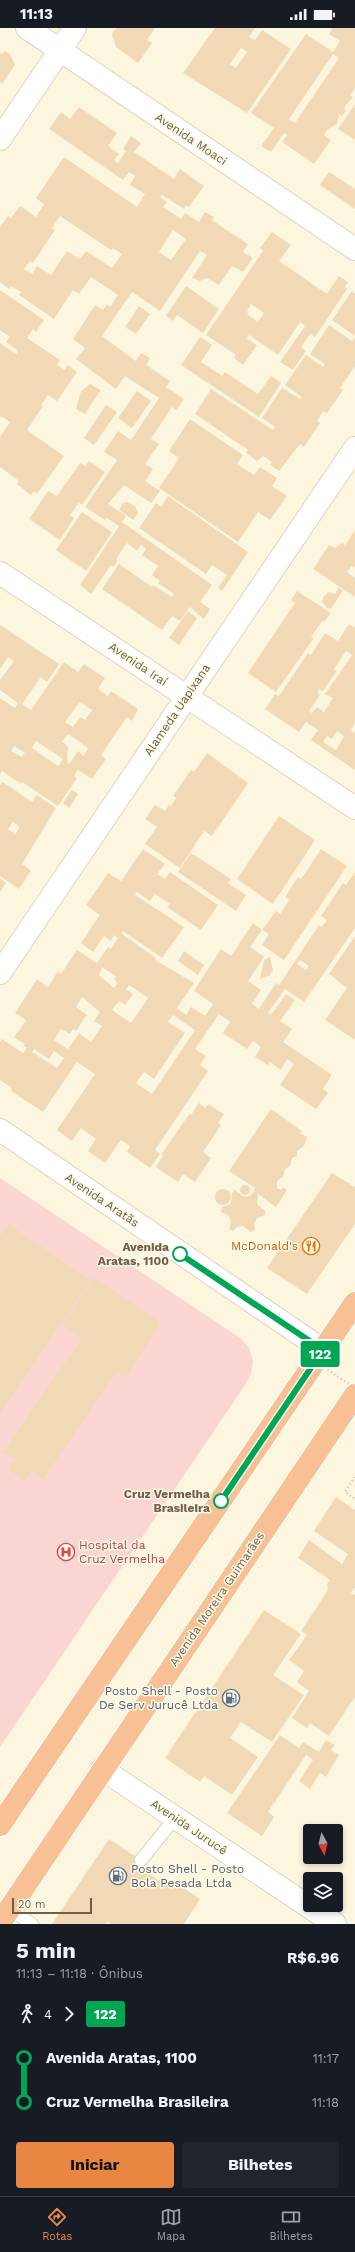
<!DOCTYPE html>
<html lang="pt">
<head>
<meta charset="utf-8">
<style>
	body { margin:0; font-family:"Work Sans",sans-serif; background:#20242c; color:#f1f3f6; height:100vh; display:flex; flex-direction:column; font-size:15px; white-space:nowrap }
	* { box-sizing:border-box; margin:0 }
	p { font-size:13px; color:#9ea1a6 }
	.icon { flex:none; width:22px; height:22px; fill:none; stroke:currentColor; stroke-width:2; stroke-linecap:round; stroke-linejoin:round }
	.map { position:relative; height:1896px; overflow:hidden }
	.drawer { display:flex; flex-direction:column; background:#171b24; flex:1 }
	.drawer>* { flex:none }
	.badge { padding:0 8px; border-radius:3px; font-size:14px; line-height:26px }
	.needle { width:26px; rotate:173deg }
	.tools { position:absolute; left:303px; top:1796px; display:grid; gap:8px }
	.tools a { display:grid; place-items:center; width:40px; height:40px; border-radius:4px; background:#171b24; box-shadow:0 2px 6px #0003; font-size:20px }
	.scale { position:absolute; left:12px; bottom:10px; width:80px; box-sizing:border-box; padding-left:4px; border:2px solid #725e47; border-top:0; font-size:11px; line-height:14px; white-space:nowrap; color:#725e47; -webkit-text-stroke:3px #fffae5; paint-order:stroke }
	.map>.badge { position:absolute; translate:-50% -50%; box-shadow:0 0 0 2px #fff }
	.legs { display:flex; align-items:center; gap:6px; height:44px; padding:0 16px; font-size:13px }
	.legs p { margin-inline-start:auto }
	.overview { display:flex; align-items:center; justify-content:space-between; height:68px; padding:0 16px }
	h1 { font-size:22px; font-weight:700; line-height:30px }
	.primary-button { display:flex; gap:8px; margin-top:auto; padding:8px 16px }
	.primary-button a { flex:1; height:46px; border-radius:4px; background:#e88642; color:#111; font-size:16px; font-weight:700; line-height:46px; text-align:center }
	.primary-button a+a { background:#20242c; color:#f1f3f6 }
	ul { padding:0 16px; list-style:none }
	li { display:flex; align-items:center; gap:14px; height:44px; font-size:15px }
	li i { display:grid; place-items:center; width:6px; height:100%; margin:0 5px; background:currentColor }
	li i::after { content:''; width:10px; height:10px; margin:-5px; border:3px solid; border-radius:50%; background:#171b24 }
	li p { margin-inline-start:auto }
	li:first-child i { background:linear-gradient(#0000 50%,currentColor 0) }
	li:last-child i { background:linear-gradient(currentColor 50%,#0000 0) }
	.status { display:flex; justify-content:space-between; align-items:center; height:28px; padding:0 20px; background:#171b24; direction:ltr }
	.status svg { height:11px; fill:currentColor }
	.tab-bar { display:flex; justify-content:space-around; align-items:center; height:56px; border-top:1px solid #363941; background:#171b24; font-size:11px; color:#9ea1a6 }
	.tab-bar a { display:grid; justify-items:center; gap:2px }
	.tab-bar .on { color:#e88642 }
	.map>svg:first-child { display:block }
	.medical { fill:#fad5d2 }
	.building { fill:#f2d9b6; fill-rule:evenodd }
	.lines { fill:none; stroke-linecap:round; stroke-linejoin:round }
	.lane-casing { stroke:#e0d3bb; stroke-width:14 }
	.street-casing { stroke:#e0d3bb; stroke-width:24 }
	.highway-casing { stroke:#fff; stroke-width:24 }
	.path { stroke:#d6bc9a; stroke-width:2.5; stroke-dasharray:1 3; stroke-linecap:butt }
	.lane { stroke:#fff; stroke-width:12 }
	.street { stroke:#fff; stroke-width:22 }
	.highway { stroke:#f7c195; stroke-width:22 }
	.path-bridge { stroke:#d6bc9a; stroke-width:2.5; stroke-dasharray:1 3; stroke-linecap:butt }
	.line-1-casing { stroke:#fff; stroke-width:9 }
	.line-1 { stroke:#00a651; stroke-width:6 }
	.stop-1-dot { fill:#fff; stroke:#00a651; stroke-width:2 }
	.labels { text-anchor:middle; stroke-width:3; stroke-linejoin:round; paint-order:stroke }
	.street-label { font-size:12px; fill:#725e47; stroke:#fffae5 }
	.food-label { font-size:12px; fill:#c56008; stroke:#fffae5; text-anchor:end }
	.stop-label { font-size:12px; font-weight:bold; fill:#725e47; stroke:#fffae5; text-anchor:end }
	.health-label { font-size:12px; fill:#be3a42; stroke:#fffae5; text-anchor:start }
	.service-label { font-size:12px; fill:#4e5e75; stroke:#fffae5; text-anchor:end }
</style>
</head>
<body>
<div class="status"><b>11:13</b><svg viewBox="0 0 49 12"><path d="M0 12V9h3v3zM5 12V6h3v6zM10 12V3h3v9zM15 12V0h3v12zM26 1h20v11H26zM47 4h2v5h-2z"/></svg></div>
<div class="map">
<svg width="355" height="1896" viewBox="0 0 355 1896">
	<rect width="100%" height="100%" fill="#fcf6df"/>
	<path class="medical" d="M0 1150 240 1310 249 1320 253 1332 251 1346 245 1357 0 1719Z"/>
	<path class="building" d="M116 0H155L147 12 152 15 138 35 116 19 112 6Z
		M215 0H255L249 9 255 12 262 2 291 21 247 85 183 45ZM241 20 247 24 236 40 230 36Z
		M330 0H355V60L350 67 353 69 346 77 344 81 346 83 342 88 339 86 337 96 327 102 324 107 331 112 314 136 282 114 287 107 284 105 271 124 261 118 274 100 251 85 306 6 333 24 340 13 329 6 332 1ZM333 26 339 30 295 95 289 91Z
		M5 23 10 26 15 37 2 56 0 54V25L3 26Z
		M355 76V112L338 101Z
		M79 79 117 105 108 118 119 126 114 132 118 135 126 123 123 121 131 108 141 115 134 124 174 151 180 141 204 158 189 179 186 177 184 181 162 167 160 169 167 174 163 179 181 191 185 185 199 194 205 184 214 189 212 192 225 201 248 216 243 224 253 230 243 244 232 238 219 257 207 250 200 253 192 250 207 227 200 223 160 283 132 264 102 308 136 333 141 325 150 330 146 337 170 353 166 359 184 371 176 382 172 379 151 411 159 416 145 436 153 441 145 453 160 463 151 475 124 457 108 476 126 488 122 494 212 557 200 574 210 581 204 591 190 579 180 593 172 588 162 602 102 561 119 536 152 559 153 557 172 569 174 566 158 555 160 553 152 547 158 538 142 527 146 521 141 517 137 523 127 515 116 531 118 532 113 539 111 537 91 566 80 557 119 498 107 490 105 492 85 479 117 432 104 424 118 403 131 412 159 370 125 348 116 361 76 331 85 320 73 311 95 277 103 282 107 276 110 279 118 267 91 249 79 266 73 262 54 291 19 267 21 264 11 258 9 261 0 254V199L8 188 11 190 20 178 36 189 44 176 36 170 64 129 137 179 145 166 130 157 135 148 129 144 123 152 49 101 61 84 70 91ZM60 188 111 222 113 220 122 226 112 240 86 223 80 231 67 223 51 247 37 238 32 246 24 241 30 233 33 235 55 202 52 200ZM173 202 186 211 171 232 159 224Z
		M329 144 355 161V181L320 157Z
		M272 204 291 217 279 233 327 266 339 248 348 254 345 259 347 261 315 309 310 306 301 319 306 323 293 342 280 334 305 298 300 294 278 327 249 307 247 311 257 317 243 337 234 330 236 327 206 307 263 223 260 220ZM251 276 264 285 258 294 247 286 249 284 247 283Z
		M186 258 219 281 203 305 177 287 173 293 166 288Z
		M0 262 44 292 36 304 33 301 27 310 60 332 57 337 64 342 68 337 77 344 57 373 48 367 41 377 43 378 27 402 64 428 37 466 34 463 31 467 17 456 19 453 0 439V409L10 394 1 388 0 390V315L16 326 18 323 6 314 10 309 0 302Z
		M352 263 355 266V308L332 292Z
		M139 278 150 286 136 306 125 299Z
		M329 297 352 313 355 309V338L340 360 343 362 327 385 323 383 317 393 320 395 304 419 300 416 279 443 270 437 272 434 263 428 257 433 246 425 248 422 195 386 211 361 273 402 275 399 262 390 282 360 300 371 302 369 285 357 306 327 323 339 325 336 310 326Z
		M200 309 212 317 201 334 222 348 225 344 258 366 271 348 281 355 259 389 181 337Z
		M90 356 101 362 85 386 76 381 81 363Z
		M137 363 151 373 132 400 118 390Z
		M106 377 117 384 94 417 84 410Z
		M190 391 243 427 237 436 254 447 260 439 277 450 272 458 287 468 270 492 258 484 238 514 159 460 179 430 169 423Z
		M89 433 105 444 82 477 79 475 70 487 74 490 60 512 29 491 48 463 57 468 80 435 85 438Z
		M168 468 248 524 222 563 218 560 227 547 212 537 206 546 139 500 156 475 161 479Z
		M128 474 135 478 138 485 133 492 119 482 123 475Z
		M82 484 112 504 86 543 56 522Z
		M355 502V540L352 538 347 544 355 550V569L313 541 329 517 335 520 342 515 345 517Z
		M339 559 343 562 331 581 327 580 322 573 324 568 329 564 335 566Z
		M297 563 331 585 324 594 322 593 311 609 314 610 276 664 248 645 295 575 291 572Z
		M188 583 197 590 179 617 169 610Z
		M349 596 355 600V695L351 702 355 705V742L311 712 318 702 306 694 299 704 265 681 275 666 279 668 308 625 311 627 325 605 338 613ZM346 623 352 627 325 666 333 670 324 684 317 679 312 685 309 683 320 667 317 665 319 661 323 663 337 643 334 641ZM337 703 344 708 336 722 323 714 327 708 332 711Z
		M0 597 59 636 47 654 41 649 22 676 31 682 64 634 78 644 84 636 105 650 98 661 108 668 111 663 138 681 132 693 127 689 101 727 106 731 92 751 78 742 74 748 77 750 58 778 22 754 21 756 2 743 0 746V670L15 680 18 675 0 662V652L14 633 8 629 0 641ZM80 674 92 682 85 692 80 689 73 699 65 694ZM68 706 88 720 84 728 78 723 69 736 67 734 68 718 62 714ZM36 713 63 731 58 738 32 720ZM14 718 25 725 22 729 11 723Z
		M207 725 248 755 212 808 204 803 180 840 145 816 157 799 145 791 155 777 165 783 169 777 171 778 176 770 173 768 191 742 194 744Z
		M3 754 32 774 37 767 56 780 22 836 31 843 19 861 0 848V757ZM13 794 20 799 15 806 8 801Z
		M72 762 78 766 69 780 63 775Z
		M279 788 315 812 273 876 237 851Z
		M143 821 165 836 157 846 165 851 170 844 218 877 201 902 167 879 170 876 155 866 150 873 137 864 135 867 184 899 162 930 123 903 122 906 156 930 155 932 194 955 177 980 186 987 191 979 205 988 213 976 194 963 221 921 231 928 253 895 262 902 276 883 280 886 289 872 285 869 298 849 301 851 321 821 347 838 284 932 262 917 269 906 262 902 250 919 264 929 248 953 261 962 252 976 259 981 276 955 279 957 319 897 322 899 327 892 321 888 343 855 346 857 355 844V900L304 974 285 961 268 985 271 987 286 966 295 972 280 993 292 1001 283 1014 332 1047 323 1061 328 1065 316 1081 280 1057 294 1036 287 1031 281 1042 270 1034 268 1037 255 1029 261 1019 253 1013 247 1021 223 1005 230 994 219 986 195 1021 206 1028 200 1037 208 1043 155 1122 160 1126 150 1140 127 1124 130 1118 121 1112 105 1135 88 1123 96 1111 81 1100 72 1113 57 1102 95 1046 77 1034 43 1084 11 1063 12 1060 0 1052V1014L2 1011 23 1025 27 1020 24 1018 25 1016 14 1009 26 992 15 985 37 951 48 959 58 943 61 946 77 922 97 935 108 919 111 921 118 910 114 907 111 913 104 908 93 924 81 915 100 887 86 877 108 845 121 853ZM300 932 309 938 306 942 297 936ZM102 939 117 949 114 950 117 956 114 960 99 947ZM129 957 148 970 131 995 112 982 119 973 125 977 133 966 126 961ZM82 969 100 984 94 993 102 998 91 1014 79 1005 68 1021 54 1012 61 1001 70 1006 73 1001 76 1003 87 987 76 979ZM173 987 195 1002 152 1066 136 1055 144 1044 154 1051 185 1005 168 994ZM34 1021 49 1031 54 1023 64 1030 57 1040 32 1024Z
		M191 825 231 851 228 855 246 867 236 883 178 844Z
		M0 850 6 855 0 864Z
		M355 908V1012L325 992 347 960 329 946Z
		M184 923 204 937 198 947 178 933Z
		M270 929 273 942 269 948 260 951 264 932Z
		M199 1075 205 1080 208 1076 224 1086 218 1095 221 1097 203 1124 211 1130 195 1154 183 1146 178 1154 156 1139 163 1128 161 1127 190 1085 191 1087Z
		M271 1081 302 1103 300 1105 307 1109 304 1118 297 1123V1128L292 1130 290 1138 285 1141 283 1149 277 1153V1160L281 1162 283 1159 287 1162 276 1179 258 1166 257 1176 265 1183V1187L257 1190 254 1196 255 1202 251 1204 243 1198 237 1199 233 1203 229 1201 231 1194 229 1188 221 1184 222 1179 230 1176 232 1171V1165L235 1162 242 1168 248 1169 253 1165 255 1160 229 1143Z
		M332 1145 355 1159V1196L307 1266 267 1240Z
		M240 1162a5 5 0 1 1 10 0a5 5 0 1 1-10 0Z
		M215 1169a8 8 0 1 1 16 0a8 8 0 1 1-16 0Z
		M8 1196 91 1252 0 1385V1208Z
		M94 1250 161 1295 125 1350 117 1344 43 1451 31 1443 25 1453 8 1441 15 1432 3 1424 82 1310 62 1296Z
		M336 1469 355 1482V1559L351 1565 355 1567V1669L329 1708 310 1695 307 1700 292 1690 309 1663 297 1654 304 1643 289 1632 307 1607 301 1603 328 1562 327 1556 330 1552 298 1530 309 1512 342 1536 348 1526 314 1503Z
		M264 1582 301 1606 273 1647 304 1667 272 1714 241 1694 230 1710 258 1729 232 1767 204 1748 200 1754 165 1730Z
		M280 1707 299 1720 303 1714 319 1724 326 1712 335 1717 331 1722 339 1727 326 1749 320 1745 310 1761 299 1753 313 1732 306 1727 268 1784 274 1789 262 1808 227 1785Z
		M109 1811 147 1836 143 1842 165 1856 175 1854 200 1871 184 1896H111L108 1894 106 1896H52Z"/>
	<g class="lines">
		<defs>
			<path id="lane" d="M141 1832 175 1790
				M9 1881 32 1896"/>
			<path id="street" d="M27 0 355 221
				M0 111 75 0
				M0 545 355 780
				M0 945 355 420
				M0 1102 323 1322
				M102 1741 335 1896"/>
			<path id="highway" d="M0 1797 355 1275
				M0 1895 355 1367"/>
		</defs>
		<use href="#lane" class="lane-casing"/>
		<use href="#street" class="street-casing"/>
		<use href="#highway" class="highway-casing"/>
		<path class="path" d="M355 1449 345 1464 355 1471"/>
		<use href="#lane" class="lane"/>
		<use href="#street" class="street"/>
		<use href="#highway" class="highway"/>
		<path class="path-bridge" d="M301 1324 355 1360"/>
	</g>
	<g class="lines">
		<defs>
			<path id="line-1" d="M180 1226 323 1322 221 1473"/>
		</defs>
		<use href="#line-1" class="line-1-casing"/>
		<use href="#line-1" class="line-1"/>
	</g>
	<defs>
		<symbol id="restaurant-ring" viewBox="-11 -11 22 22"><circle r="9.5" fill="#fffae5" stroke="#e8710a" stroke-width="1.5"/><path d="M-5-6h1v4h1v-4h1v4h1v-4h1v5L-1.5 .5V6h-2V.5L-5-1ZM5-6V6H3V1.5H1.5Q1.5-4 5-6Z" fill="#e8710a"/></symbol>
		<symbol id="hospital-ring" viewBox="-11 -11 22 22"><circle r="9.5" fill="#fffae5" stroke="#e0444e" stroke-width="1.5"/><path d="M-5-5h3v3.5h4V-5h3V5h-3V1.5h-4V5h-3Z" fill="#e0444e"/></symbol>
		<symbol id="fuel-ring" viewBox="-11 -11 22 22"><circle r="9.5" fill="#fffae5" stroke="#5c6f8a" stroke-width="1.5"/><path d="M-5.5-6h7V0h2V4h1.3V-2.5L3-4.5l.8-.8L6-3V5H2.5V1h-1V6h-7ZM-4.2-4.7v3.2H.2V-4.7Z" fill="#5c6f8a"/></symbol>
	</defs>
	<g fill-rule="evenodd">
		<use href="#restaurant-ring" x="301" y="1208" width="20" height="20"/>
		<use href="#hospital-ring" x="56" y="1514" width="20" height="20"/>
		<use href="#fuel-ring" x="221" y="1660" width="20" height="20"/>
		<use href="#fuel-ring" x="108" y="1838" width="20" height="20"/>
	</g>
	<g class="stop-1-dot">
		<circle cx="180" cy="1226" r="7"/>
		<circle cx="221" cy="1473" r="7"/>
	</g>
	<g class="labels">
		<g class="street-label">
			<text transform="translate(191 111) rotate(34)" y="4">Avenida Moaci</text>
			<text transform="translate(138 636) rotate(34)" y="4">Avenida Iraí</text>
			<text transform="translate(177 682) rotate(-56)" y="4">Alameda Uapixana</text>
			<text transform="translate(102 1172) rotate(34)" y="4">Avenida Aratãs</text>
			<text transform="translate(217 1571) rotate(-56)" y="4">Avenida Moreira Guimarães</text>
			<text transform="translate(189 1799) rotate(34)" y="4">Avenida Jurucê</text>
		</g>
		<g class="food-label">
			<text x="298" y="1222">McDonald's</text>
		</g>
		<g class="stop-label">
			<text x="169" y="1223">Avenida<tspan x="169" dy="14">Aratas, 1100</tspan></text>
			<text x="210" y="1470">Cruz Vermelha<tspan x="210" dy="14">Brasileira</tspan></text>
		</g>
		<g class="health-label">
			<text x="79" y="1521">Hospital da<tspan x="79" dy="14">Cruz Vermelha</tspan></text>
		</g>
		<g class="service-label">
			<text x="218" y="1667">Posto Shell - Posto<tspan x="218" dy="14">De Serv Jurucê Ltda</tspan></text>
			<text x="131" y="1845" text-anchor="start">Posto Shell - Posto<tspan x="131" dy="14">Bola Pesada Ltda</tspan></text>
		</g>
	</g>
</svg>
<div class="tools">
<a><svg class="needle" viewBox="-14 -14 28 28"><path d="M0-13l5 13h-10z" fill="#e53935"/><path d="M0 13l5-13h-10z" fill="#9ea1a6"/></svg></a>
<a><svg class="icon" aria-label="layers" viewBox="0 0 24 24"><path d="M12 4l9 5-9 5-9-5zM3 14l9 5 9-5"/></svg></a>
</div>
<div class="scale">20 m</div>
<b class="badge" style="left:320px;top:1326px;background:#00a651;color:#fff">122</b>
</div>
<section class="drawer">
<div class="overview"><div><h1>5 min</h1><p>11:13 – 11:18 · Ônibus</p></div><b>R$6.96</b></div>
<div class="legs"><svg class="icon" aria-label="walk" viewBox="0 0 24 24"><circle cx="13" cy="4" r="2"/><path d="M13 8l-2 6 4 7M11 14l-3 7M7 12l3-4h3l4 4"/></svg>4<svg class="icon" aria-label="forward" viewBox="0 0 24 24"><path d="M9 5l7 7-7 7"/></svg><b class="badge" style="background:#00a651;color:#fff">122</b></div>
<ul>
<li><i style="color:#00a651"></i><b>Avenida Aratas, 1100</b><p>11:17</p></li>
<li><i style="color:#00a651"></i><b>Cruz Vermelha Brasileira</b><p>11:18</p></li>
</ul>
<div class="primary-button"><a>Iniciar</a><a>Bilhetes</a></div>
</section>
<nav class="tab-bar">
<a class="on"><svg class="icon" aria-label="directions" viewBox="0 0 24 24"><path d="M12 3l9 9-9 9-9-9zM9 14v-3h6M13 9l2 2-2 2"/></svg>Rotas</a>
<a><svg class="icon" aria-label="map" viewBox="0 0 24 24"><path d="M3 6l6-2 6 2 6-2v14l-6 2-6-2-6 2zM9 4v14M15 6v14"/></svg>Mapa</a>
<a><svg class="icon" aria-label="tickets" viewBox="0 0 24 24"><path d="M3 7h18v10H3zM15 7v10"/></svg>Bilhetes</a>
</nav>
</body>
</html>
